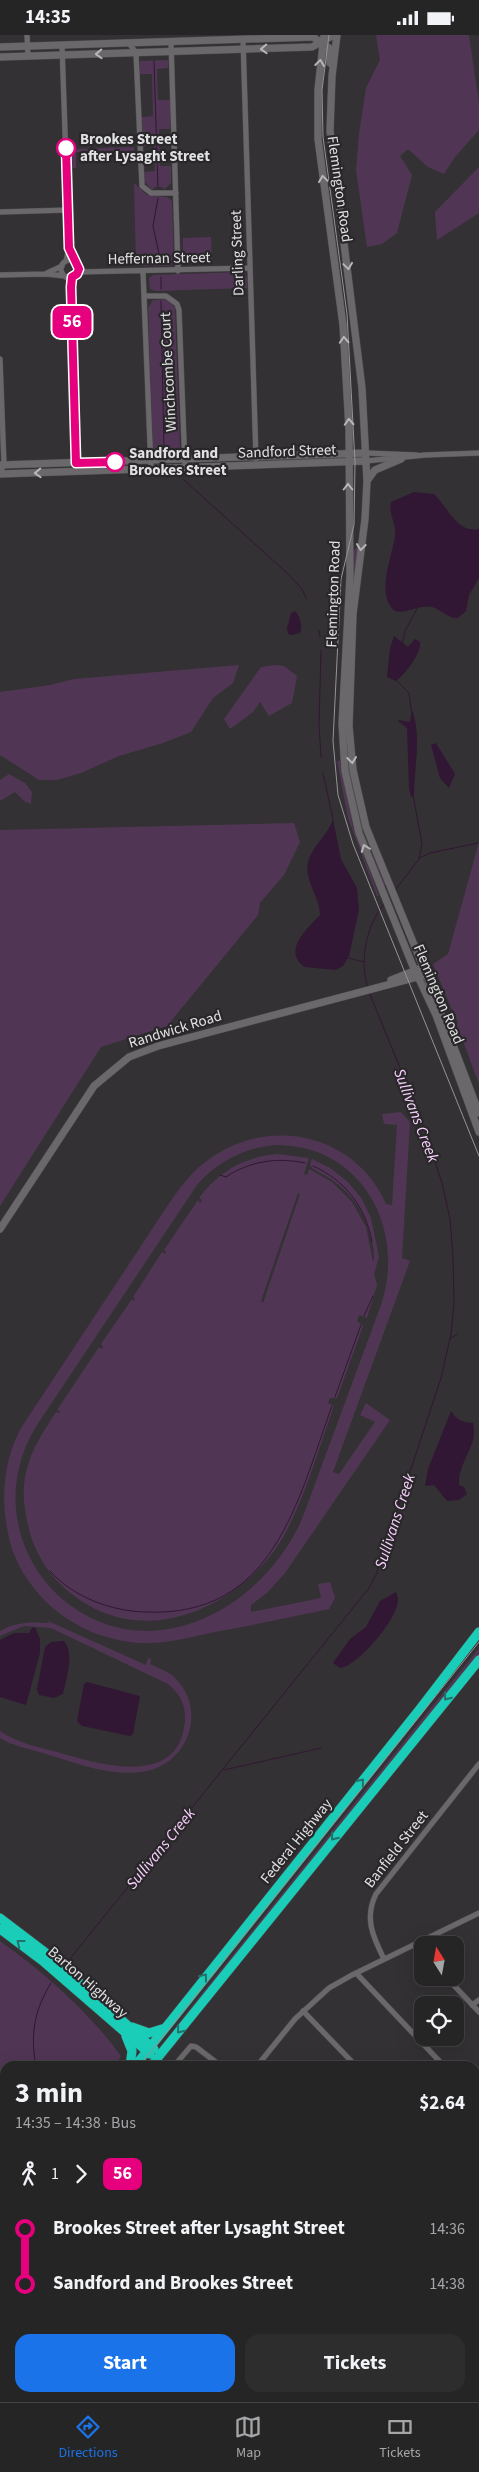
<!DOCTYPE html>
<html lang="en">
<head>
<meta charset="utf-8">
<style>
	body { margin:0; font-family:"Source Sans 3",sans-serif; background:#2e2d2e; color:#f1f3f6; height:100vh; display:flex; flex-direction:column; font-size:19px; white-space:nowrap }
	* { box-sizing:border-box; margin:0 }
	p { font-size:16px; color:#a4a5a7 }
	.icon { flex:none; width:28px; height:28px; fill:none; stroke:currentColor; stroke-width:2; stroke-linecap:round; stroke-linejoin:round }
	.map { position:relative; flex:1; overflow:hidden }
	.sheet { position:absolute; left:0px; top:2026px; width:480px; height:341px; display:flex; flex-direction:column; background:#262526; border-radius:15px 15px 0 0; box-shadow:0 5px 20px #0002,0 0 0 1px #424243 }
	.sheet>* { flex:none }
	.badge { padding:0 10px; border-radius:8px; font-size:18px; line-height:32px }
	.needle { width:32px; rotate:349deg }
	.fabs { position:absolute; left:414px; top:1901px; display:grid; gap:10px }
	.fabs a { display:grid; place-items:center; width:50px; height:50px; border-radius:10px; background:#262526; box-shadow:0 5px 20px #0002,0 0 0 1px #424243; font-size:25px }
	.map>.badge { position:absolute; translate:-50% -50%; box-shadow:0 0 0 2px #fff }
	.legs { display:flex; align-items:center; gap:8px; height:55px; padding:0 15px; font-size:16px }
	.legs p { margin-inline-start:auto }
	.headline { display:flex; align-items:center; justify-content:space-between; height:85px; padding:0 15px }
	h1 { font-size:28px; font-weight:700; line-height:38px }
	.button { display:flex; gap:10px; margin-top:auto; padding:10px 15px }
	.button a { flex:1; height:58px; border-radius:15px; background:#1a73e8; color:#fff; font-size:20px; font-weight:700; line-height:58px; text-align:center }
	.button a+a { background:#2e2d2e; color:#f1f3f6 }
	ul { padding:0 15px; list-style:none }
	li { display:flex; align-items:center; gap:18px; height:55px; font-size:19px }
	li i { display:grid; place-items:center; width:8px; height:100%; margin:0 6px; background:currentColor }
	li i::after { content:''; width:12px; height:12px; margin:-6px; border:4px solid; border-radius:50%; background:#262526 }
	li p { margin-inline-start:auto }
	li:first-child i { background:linear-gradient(#0000 50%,currentColor 0) }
	li:last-child i { background:linear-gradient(currentColor 50%,#0000 0) }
	.status { display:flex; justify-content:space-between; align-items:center; height:35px; padding:0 25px; background:#262526; direction:ltr }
	.status svg { height:14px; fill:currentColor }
	.dock { display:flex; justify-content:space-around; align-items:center; height:70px; border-top:1px solid #424243; background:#262526; font-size:14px; color:#a4a5a7 }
	.dock a { display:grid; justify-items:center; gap:2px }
	.dock .selected { color:#1a73e8 }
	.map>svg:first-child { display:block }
	.green { fill:#503654; fill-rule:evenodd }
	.water { fill:#311734 }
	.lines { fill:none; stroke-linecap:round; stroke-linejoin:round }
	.stream { stroke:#311734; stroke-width:1 }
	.street-casing { stroke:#4e4d4f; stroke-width:6 }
	.secondary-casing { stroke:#4e4d4f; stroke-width:8 }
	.highway-casing { stroke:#4e4d4f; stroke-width:10 }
	.street { stroke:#6a686a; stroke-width:5 }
	.secondary { stroke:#6a686a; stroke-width:7 }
	.highway { stroke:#19cdb9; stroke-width:9 }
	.tram { stroke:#969496; stroke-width:1 }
	.oneway { stroke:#b7b6b8 }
	.oneway2 { stroke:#22726a }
	.line-1-casing { stroke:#fff; stroke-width:11 }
	.line-1 { stroke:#e6007e; stroke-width:8 }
	.stop-1-dot { fill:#fff; stroke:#e6007e; stroke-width:2.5 }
	.labels { text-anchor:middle; stroke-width:4.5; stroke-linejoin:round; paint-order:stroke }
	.stop-label { font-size:15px; font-weight:bold; fill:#e1e0e2; stroke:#292729; text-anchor:start }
	.street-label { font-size:15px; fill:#e1e0e2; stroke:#292729 }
	.water-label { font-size:16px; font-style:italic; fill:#f8d1fe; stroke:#292729 }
</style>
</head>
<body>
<div class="status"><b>14:35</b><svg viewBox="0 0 49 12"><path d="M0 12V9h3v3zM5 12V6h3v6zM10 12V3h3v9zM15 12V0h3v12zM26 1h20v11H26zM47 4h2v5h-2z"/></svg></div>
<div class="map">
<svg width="479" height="2367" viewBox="0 0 479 2367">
	<rect width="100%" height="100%" fill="#333133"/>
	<path class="green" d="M376 0H469L479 68V95L455 122 444 139 428 132 408 114 400 121 412 140 397 198 382 209 367 212 356 135 359 99 366 53 380 25Z
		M168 25V33L157 34 158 65H170V94H159L160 131H171V148L165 154 161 152H155L152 155 144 146V137L155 136 154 111H143L142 82 153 81 152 39H140V26Z
		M134 112V116L76 117V133H70V117L73 114Z
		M479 132V178L437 205 435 177Z
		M134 148 147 160 167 162 172 166 174 223 170 231H136Z
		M211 202 212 229H191L183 222V203Z
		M242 237 247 243V253L155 256 150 254 149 243 153 240Z
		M166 264 175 272 180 415 153 416 148 273 153 265Z
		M359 508 346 695C350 753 366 795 386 849L384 850 358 783 347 733 345 702 352 519Z
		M239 630 233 648 213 663 191 697 163 708 119 721 81 738 57 745H39L0 720V657L50 650 74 644Z
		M275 630 284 631 297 641 292 668 269 681 260 667 253 677 230 694 224 684 261 632Z
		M337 726H340L353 792 379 861H377L348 783Z
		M9 739 25 748 32 757 31 769 24 766 15 757 0 766V745Z
		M294 788 300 807 284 840 260 868 258 880 167 991 101 1012 0 1171V795Z
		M479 807V1049L457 990 458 986 455 982 433 929 448 919Z
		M401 1077 410 1087 402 1223 410 1226 333 1437 339 1439 375 1387 360 1380 366 1368 390 1385 285 1538 268 1557 251 1570V1577L321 1563 318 1549 330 1547 335 1563 329 1574 315 1577C282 1584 248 1591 215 1597 191 1602 167 1609 143 1608 85 1606 32 1569 12 1514 0 1474 1 1430 21 1393L166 1173C179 1154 192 1135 212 1122 272 1081 356 1100 386 1169L392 1170 397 1090 384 1089 382 1079ZM275 1110C361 1109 407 1193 381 1270L302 1484C263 1573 152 1635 66 1567 41 1547 24 1519 18 1488 11 1453 19 1419 37 1390L197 1150C218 1126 244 1113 275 1110Z
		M277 1119 309 1123 304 1139 307 1140 309 1134 332 1147 352 1167 366 1192 373 1227C376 1219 373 1212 371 1204 364 1170 344 1149 313 1134L310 1130 312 1124 330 1133 348 1147 362 1164 371 1183 379 1222 374 1239 377 1250 367 1283 359 1280 357 1286 363 1291 337 1363H330L328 1368 334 1371C318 1415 299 1485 271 1520 222 1580 138 1611 73 1560 48 1541 33 1516 27 1486 23 1467 22 1449 28 1430 34 1410 45 1394 56 1377L59 1378 60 1376 57 1375 99 1312 102 1314 103 1312 101 1309 132 1264 134 1266 135 1263 133 1262 162 1217 165 1219 166 1217 164 1215 198 1165 200 1168 202 1165 199 1163C219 1136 244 1122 277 1119ZM298 1158 300 1159 263 1268 261 1266Z
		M48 1586 146 1630 148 1623 151 1624 150 1629C159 1634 169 1636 176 1644 207 1676 188 1727 147 1736 112 1743 76 1728 43 1718 29 1714 13 1711 0 1703V1696C17 1708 38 1712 57 1717 95 1728 174 1753 184 1693 188 1675 182 1660 168 1649L51 1593 24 1591 0 1601V1596C16 1587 31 1587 49 1588Z
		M479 1613V1621L453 1650 227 1931 163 2007Z
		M0 1906C45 1938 88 1976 121 2021L115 2031H5V2321L0 2322Z
		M5 2328V2362L38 2363 39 2367H0V2329Z"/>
	<path class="water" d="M414 457 434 459C448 472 457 499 479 494V543L469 560 466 576 458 583C448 584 442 575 432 572 419 569 408 579 395 576 375 560 392 522 395 501 397 489 388 480 391 467Z
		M295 576C300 581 303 591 300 598L292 600 288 599 287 593 291 578Z
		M394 601 408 612 415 604 420 607C422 617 405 640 396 646L387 642 390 613Z
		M412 675C422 701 414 734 414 761L411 762 409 753 407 693 398 686 399 685 410 687Z
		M436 708 455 739 449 753 440 743 431 710Z
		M333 784 341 824 357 853 359 875 349 921 343 931 336 935 304 932C282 915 308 893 320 880 320 861 302 844 309 824 314 809 328 800 333 784Z
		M451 1376C457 1385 462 1387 473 1388 479 1410 458 1426 459 1450L464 1452 467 1459 459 1465 447 1466 434 1450 425 1451 428 1434Z
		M396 1557C397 1559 398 1562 398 1564 399 1583 357 1632 340 1633L333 1628 350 1604 366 1592 380 1566Z
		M35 1592 40 1604V1618L26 1670 0 1662V1605L14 1598H29L32 1593Z
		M64 1606C75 1618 66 1644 63 1659L54 1663 39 1660 37 1654 45 1612 51 1607Z
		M87 1647 140 1661 133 1699 130 1701 82 1691 77 1686 84 1649Z"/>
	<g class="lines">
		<path class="stream" d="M154 26 158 153
			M158 163 153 191 161 228
			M161 254V242
			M161 266 164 415
			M184 445 287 538 302 554 306 563
			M319 595 320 602
			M402 609 405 596 418 572
			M321 615 319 689 321 722
			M396 645 409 658 412 681
			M323 738 333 784
			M419 823 430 818 478 808
			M396 854 419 824 422 809 413 760
			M348 923 364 927
			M368 953C359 926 366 891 384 869
			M313 1131C345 1145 366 1172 372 1207
			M220 1140 226 1142C250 1126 277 1122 305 1128
			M364 1281 373 1261
			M451 1303 458 1299
			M335 1362 361 1290
			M50 1536C73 1562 111 1576 145 1577 274 1583 297 1467 332 1371
			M224 1735 321 1713
			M69 1925 369 1553 376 1540 441 1343 451 1299 454 1269 453 1220 450 1184 442 1148 421 1084 369 957
			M36 2031C30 2001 34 1975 51 1948
			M0 2104 5 2101"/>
		<defs>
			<path id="street" d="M27 0 28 21
				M243 4 256 424
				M171 7 178 236
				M129 8 136 18 142 151 151 158H176
				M62 10 69 213 66 226
				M0 177 68 175
				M61 234a9 9 0 1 1 18 0a9 9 0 1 1-18 0Z
				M78 237 250 233
				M143 237 151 434
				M47 238 62 231
				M0 240 46 239 65 241
				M72 242 71 252 77 437
				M144 261H166L177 269 179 275 185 433
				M0 324 4 430 0 438
				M366 418 417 420
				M366 426 425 420 479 418
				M414 1910 422 1918
				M384 1924C373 1902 364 1883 376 1859L479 1729
				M356 1938 444 2031
				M446 1942 479 1977
				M472 1970 479 1965
				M303 1976 356 2031
				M174 2031 191 2011 196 2012 221 2031
				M257 2031 295 1984 329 1953 352 1940 479 1878
				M475 2064 479 2068
				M475 2169H479
				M475 2232H479
				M475 2297H479
				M82 2362V2367
				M147 2362V2367
				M346 2362V2367
				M420 2367 470 2364 479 2366"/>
			<path id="secondary" d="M324 0 318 55V104L343 290 349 394 350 541 342 689 345 736 359 798 412 929 436 980 479 1097
				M337 0 332 41 330 96 362 353 367 446 365 484 353 579 349 691 353 735 366 792 426 939 479 1078
				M0 12 313 2 329 13 330 28
				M0 22 312 12 334 0
				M0 430 366 418
				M0 439 366 426
				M367 446 375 435 401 424
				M391 945 419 934
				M0 1194 94 1051 129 1022 158 1011 421 941"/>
			<path id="highway" d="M0 1883 50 1921 154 2014
				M0 1894 44 1927 150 2019
				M132 1992 149 1998 162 1994
				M126 2001 132 2016 130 2031
				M135 2031 419 1675 479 1597
				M151 2031 479 1625
				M46 2362 47 2367
				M66 2362V2367"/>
		</defs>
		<use href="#street" class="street-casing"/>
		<use href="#secondary" class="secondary-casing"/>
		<use href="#highway" class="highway-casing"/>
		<use href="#street" class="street"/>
		<use href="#secondary" class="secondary"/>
		<use href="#highway" class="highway"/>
		<path class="tram" d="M329 0 322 55 323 102 347 279 355 427 354 490 341 544 333 706 338 760 353 809 479 1121
			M139 2031 479 1607
			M54 2362V2367"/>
	</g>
	<defs><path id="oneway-chevron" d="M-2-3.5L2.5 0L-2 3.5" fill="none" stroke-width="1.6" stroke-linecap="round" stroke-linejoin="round" transform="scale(1.25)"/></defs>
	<g class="oneway">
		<use href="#oneway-chevron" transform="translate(264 14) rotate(178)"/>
		<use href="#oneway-chevron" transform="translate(99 19) rotate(178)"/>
		<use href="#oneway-chevron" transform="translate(320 28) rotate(-83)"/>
		<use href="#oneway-chevron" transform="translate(323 144) rotate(-98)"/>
		<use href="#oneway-chevron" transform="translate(348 231) rotate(82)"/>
		<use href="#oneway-chevron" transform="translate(344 305) rotate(-93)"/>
		<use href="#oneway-chevron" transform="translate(349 387) rotate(-93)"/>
		<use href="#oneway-chevron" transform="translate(38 438) rotate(178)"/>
		<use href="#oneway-chevron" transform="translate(348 452) rotate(-90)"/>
		<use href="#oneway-chevron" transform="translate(361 512) rotate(97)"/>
		<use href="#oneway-chevron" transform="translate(352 725) rotate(83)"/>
		<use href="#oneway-chevron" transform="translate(365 813) rotate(-111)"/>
	</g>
	<g class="oneway2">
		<use href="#oneway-chevron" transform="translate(447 1662) rotate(129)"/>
		<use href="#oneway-chevron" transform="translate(361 1747) rotate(-51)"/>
		<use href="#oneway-chevron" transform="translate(334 1802) rotate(129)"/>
		<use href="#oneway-chevron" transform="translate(20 1908) rotate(-142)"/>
		<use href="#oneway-chevron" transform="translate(204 1942) rotate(-52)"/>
		<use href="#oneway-chevron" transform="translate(180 1995) rotate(129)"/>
	</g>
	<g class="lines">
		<defs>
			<path id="line-1" d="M66 113 69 213 79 234 77 239 72 242 71 252 76 428 115 427"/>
		</defs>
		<use href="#line-1" class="line-1-casing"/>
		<use href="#line-1" class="line-1"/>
	</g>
	<g class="stop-1-dot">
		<circle cx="66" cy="113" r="9"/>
		<circle cx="115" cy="427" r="9"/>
	</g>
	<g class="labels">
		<g class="stop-label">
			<text x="80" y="109">Brookes Street<tspan x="80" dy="17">after Lysaght Street</tspan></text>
			<text x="129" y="423">Sandford and<tspan x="129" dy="17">Brookes Street</tspan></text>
		</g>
		<g class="street-label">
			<text transform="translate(340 154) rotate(82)" y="5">Flemington Road</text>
			<text transform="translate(237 218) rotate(-92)" y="5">Darling Street</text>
			<text transform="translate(159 223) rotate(-1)" y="5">Heffernan Street</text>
			<text transform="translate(168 337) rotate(-93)" y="5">Winchcombe Court</text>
			<text transform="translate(287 416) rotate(-2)" y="5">Sandford Street</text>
			<text transform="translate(333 559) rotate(-88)" y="5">Flemington Road</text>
			<text transform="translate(439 959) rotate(67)" y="5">Flemington Road</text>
			<text transform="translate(175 994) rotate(-17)" y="5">Randwick Road</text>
			<text transform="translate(296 1806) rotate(-51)" y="5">Federal Highway</text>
			<text transform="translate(396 1814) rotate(-52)" y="5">Banfield Street</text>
			<text transform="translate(88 1947) rotate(41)" y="5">Barton Highway</text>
		</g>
		<g class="water-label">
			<text transform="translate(417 1080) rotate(69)" y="6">Sullivans Creek</text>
			<text transform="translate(394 1486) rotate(-72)" y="6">Sullivans Creek</text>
			<text transform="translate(160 1813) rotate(-51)" y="6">Sullivans Creek</text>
		</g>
	</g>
</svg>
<div class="fabs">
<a><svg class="needle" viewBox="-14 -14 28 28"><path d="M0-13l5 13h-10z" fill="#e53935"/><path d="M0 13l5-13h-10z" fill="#a4a5a7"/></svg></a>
<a><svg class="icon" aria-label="locate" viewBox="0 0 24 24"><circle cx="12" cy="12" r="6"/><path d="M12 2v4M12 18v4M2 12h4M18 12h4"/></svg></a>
</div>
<b class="badge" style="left:72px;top:287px;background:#e6007e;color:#fff">56</b>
<section class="sheet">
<div class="headline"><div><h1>3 min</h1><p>14:35 – 14:38 · Bus</p></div><b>$2.64</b></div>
<div class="legs"><svg class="icon" aria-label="walk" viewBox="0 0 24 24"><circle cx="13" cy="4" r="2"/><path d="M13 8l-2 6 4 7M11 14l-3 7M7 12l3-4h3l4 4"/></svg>1<svg class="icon" aria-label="forward" viewBox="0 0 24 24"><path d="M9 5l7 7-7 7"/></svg><b class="badge" style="background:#e6007e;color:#fff">56</b></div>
<ul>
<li><i style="color:#e6007e"></i><b>Brookes Street after Lysaght Street</b><p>14:36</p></li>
<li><i style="color:#e6007e"></i><b>Sandford and Brookes Street</b><p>14:38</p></li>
</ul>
<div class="button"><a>Start</a><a>Tickets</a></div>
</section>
</div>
<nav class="dock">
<a class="selected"><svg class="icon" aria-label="directions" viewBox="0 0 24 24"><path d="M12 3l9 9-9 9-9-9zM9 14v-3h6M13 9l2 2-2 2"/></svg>Directions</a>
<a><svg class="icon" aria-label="map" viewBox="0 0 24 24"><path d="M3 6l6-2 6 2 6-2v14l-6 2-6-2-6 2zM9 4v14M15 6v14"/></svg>Map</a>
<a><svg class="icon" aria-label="tickets" viewBox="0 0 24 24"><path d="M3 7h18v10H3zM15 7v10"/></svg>Tickets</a>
</nav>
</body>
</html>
